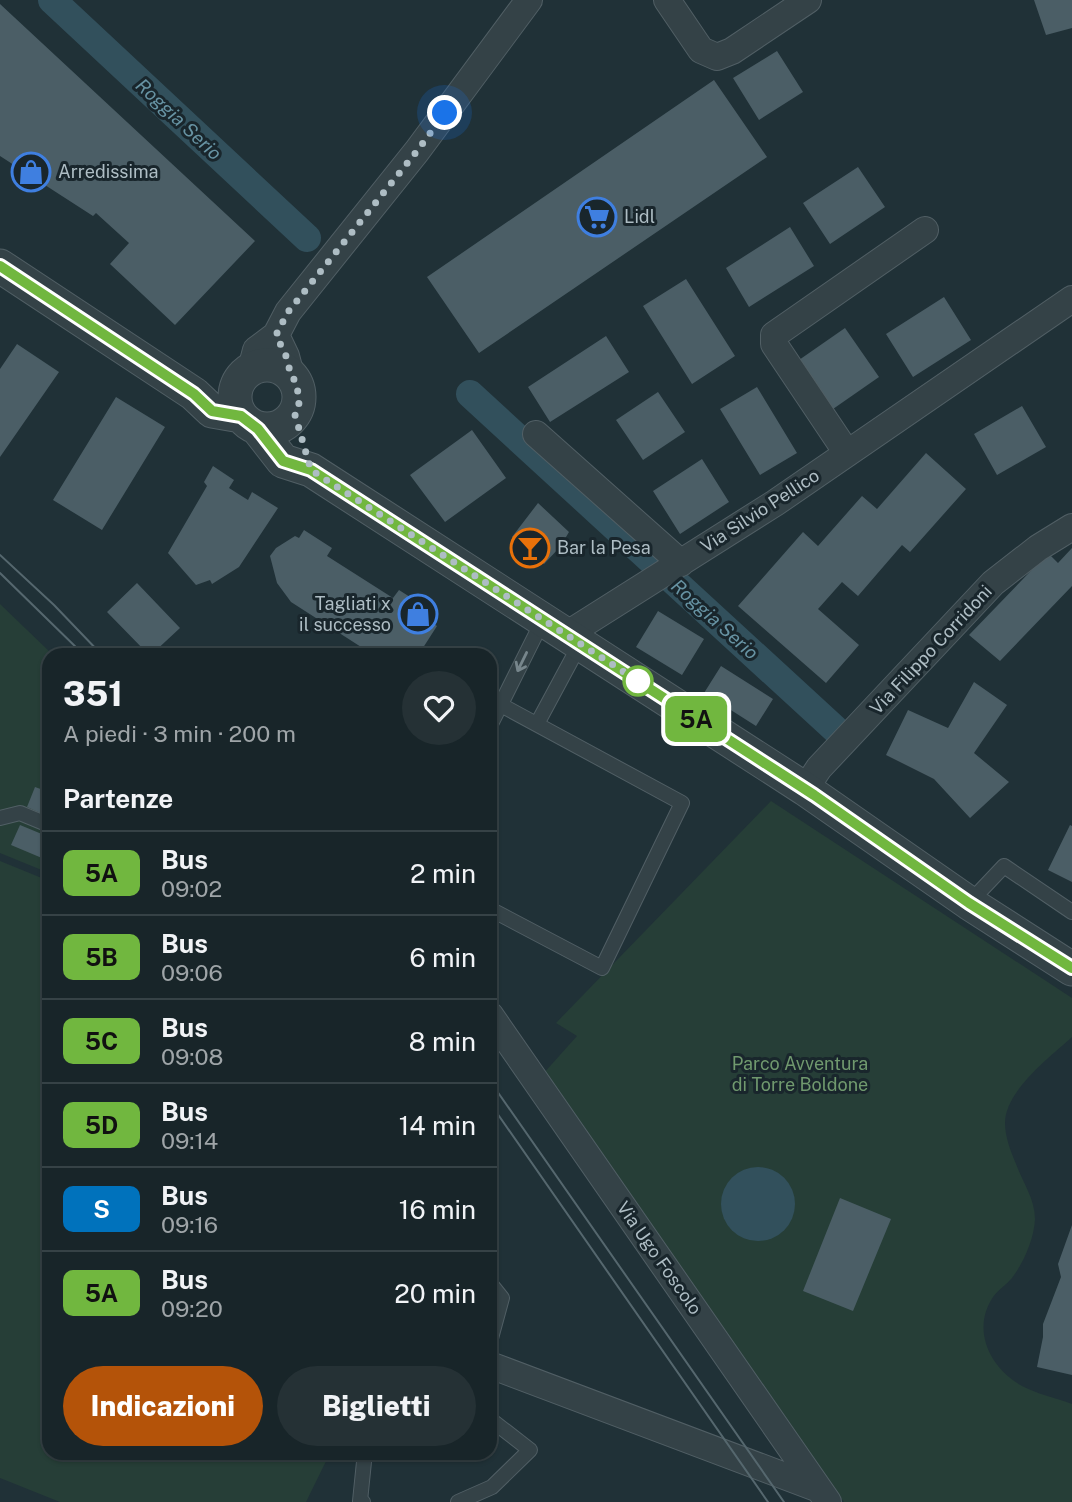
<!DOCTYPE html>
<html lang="it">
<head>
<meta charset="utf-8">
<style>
	body { margin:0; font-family:"Public Sans",sans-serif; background:#253135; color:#f1f3f6; height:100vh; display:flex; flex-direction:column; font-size:26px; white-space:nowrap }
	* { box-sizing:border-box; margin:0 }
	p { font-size:23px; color:#9fa5a8 }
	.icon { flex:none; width:38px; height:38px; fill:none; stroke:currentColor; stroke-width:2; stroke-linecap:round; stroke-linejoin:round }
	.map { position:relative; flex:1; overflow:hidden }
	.panel { position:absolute; left:42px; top:648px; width:455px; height:812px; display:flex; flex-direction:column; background:#182529; border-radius:21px; box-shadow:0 2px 5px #0004,0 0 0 2px #364246 }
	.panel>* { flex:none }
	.badge { padding:0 14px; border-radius:10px; font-size:24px; line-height:46px }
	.you { position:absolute; width:35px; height:35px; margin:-18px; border:5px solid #fff; border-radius:50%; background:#1a73e8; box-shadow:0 0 0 10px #1a73e833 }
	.map>.badge { position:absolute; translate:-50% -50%; box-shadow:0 0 0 4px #fff }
	h2 { padding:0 21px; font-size:26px; line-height:63px }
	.round { display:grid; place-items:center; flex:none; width:74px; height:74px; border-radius:37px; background:#253135 }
	.overview { display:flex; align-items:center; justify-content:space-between; height:119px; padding:0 21px }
	h1 { font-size:33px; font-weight:800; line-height:52px }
	.primary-button { display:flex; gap:14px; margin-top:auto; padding:14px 21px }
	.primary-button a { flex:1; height:80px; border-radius:42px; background:#b45309; color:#fff; font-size:28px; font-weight:800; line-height:80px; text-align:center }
	.primary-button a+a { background:#253135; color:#f1f3f6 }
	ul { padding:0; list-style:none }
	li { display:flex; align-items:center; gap:21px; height:84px; padding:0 21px; border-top:2px solid #364246 }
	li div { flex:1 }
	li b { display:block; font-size:26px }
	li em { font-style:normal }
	li .badge { min-width:77px; font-weight:700; text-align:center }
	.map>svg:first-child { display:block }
	.green { fill:#263e37 }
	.water { fill:#32505c }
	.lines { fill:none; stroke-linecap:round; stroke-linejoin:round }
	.canal { stroke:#32505c; stroke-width:28 }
	.building { fill:#4b5e66 }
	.service-casing { stroke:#515f65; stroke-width:16 }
	.minor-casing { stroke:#515f65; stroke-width:28 }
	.tertiary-casing { stroke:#515f65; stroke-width:35 }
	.service { stroke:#344247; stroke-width:14 }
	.minor { stroke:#344247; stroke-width:26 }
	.tertiary { stroke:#344247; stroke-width:33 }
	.tram { stroke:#55676e; stroke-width:2 }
	.oneway { stroke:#77868c }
	.line-casing { stroke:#fff; stroke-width:16 }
	.line { stroke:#71b73f; stroke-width:10 }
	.walk { stroke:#aebdc4; stroke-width:7; stroke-dasharray:0 12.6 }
	.stop-dot { fill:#fff; stroke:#71b73f; stroke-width:3.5 }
	.labels { text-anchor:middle; stroke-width:6; stroke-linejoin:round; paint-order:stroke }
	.poi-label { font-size:18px; fill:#aebdc4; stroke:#19262c; text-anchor:start }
	.street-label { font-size:18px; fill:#aebdc4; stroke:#19262c }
	.park-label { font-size:18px; fill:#70996e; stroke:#19262c }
	.water-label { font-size:19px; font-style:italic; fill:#6793a3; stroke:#19262c }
</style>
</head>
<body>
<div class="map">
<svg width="1072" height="1502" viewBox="0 0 1072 1502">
	<rect width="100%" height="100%" fill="#203137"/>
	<path class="green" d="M0 604 52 654H49V873L0 853Z
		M771 801 1072 998V1037C1050 1057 1005 1091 1005 1123 1005 1137 1011 1152 1016 1164 1023 1183 1035 1199 1035 1219 1034 1239 1024 1262 1012 1278 1006 1285 998 1290 993 1297 971 1330 990 1368 1022 1386 1037 1394 1056 1398 1072 1404V1502H844L543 1074 577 1036 556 1023Z
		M0 861 49 881V1452L330 1453 306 1502H60L0 1478Z"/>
	<path class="water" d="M721 1204a37 37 0 1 1 74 0a37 37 0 1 1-74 0Z"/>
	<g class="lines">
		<path class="canal" d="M52 0 307 238
			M470 394 836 730"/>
	</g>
	<path class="building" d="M1034 0H1072V28L1046 35Z
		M0 4 255 241 175 325 110 264 129 243 96 213 93 216 0 156Z
		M777 51 803 92 759 120 733 78Z
		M714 80 767 157 479 353 427 277Z
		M858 167 885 207 830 244 803 203Z
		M790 227 814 266 749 307 726 268Z
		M686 279 735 356 692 384 643 306Z
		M944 297 971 340 913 377 886 334Z
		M845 328 879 377 833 409 799 360Z
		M606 336 629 372 550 422 528 387Z
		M17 344 59 372 0 457V369Z
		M757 387 797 453 760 475 720 409Z
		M658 392 685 432 643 460 616 420Z
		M116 397 165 427 102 530 53 500Z
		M1022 406 1046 447 997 475 974 434Z
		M472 430 506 478 445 522 410 475Z
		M926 453 966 489 910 552 902 545 858 596 842 582 818 609 859 645 826 683 738 606 803 532 818 546 862 496 877 509Z
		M702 459 729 502 680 534 653 491Z
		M213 466 234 480 229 488 248 500 252 492 278 508 239 567 212 584 210 580 196 585 168 553 207 486 204 482Z
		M538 503 569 532 560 547 544 564 512 537Z
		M304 530 332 548 327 556 393 598 399 590 432 611 427 619 437 626 419 654H372L291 602 277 583 270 556 276 548 295 536 299 538Z
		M1072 548V586L1000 661 969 635 1048 553 1058 563Z
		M137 583 180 628 152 654H148L107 612Z
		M658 611 704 639 682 675 636 647Z
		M721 666 773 699 756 726 704 693Z
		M974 682 1007 705 974 753 1009 782 970 818 934 779 886 755 908 710 948 728Z
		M35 787 49 792V817L27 807Z
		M20 825 49 837V861L11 845Z
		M1070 825 1072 826V882L1048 870Z
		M840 1198 891 1219 853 1311 803 1291Z
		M1072 1225V1375L1037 1367 1043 1337V1324L1061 1277 1058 1264Z"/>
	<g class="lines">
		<defs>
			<path id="service" d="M537 724 580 644
				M490 726 543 620
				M0 818 20 813 49 825
				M969 903 1004 866 1072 912
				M490 909 602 968 682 803 501 705
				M490 1283 502 1298 490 1342
				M363 1502 360 1501 365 1452
				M458 1502 492 1487 530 1450 490 1419"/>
			<path id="minor" d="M667 0 701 50 717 57 732 51 808 0
				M276 335 286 356 291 375
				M251 369 256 350 276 335 288 312 417 151 529 0
				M536 434 681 563
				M847 453 774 344V335L925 230
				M566 635 775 503 1072 299
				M805 789 819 768 993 583 1038 548 1072 527
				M490 1015 828 1502
				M490 1365 819 1489"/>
			<path id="tertiary" d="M0 266 194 394 212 411 241 416
				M235 397a32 32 0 1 1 64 0a32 32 0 1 1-64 0Z
				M258 429 283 461 311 470 805 789 969 903 1072 969"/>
		</defs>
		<use href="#service" class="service-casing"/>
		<use href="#minor" class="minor-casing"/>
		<use href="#tertiary" class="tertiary-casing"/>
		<use href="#service" class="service"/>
		<use href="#minor" class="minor"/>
		<use href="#tertiary" class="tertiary"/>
		<path class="tram" d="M0 555 54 605 101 654
			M0 573 83 654
			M490 1081 784 1502
			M490 1103 768 1502"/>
	</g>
	<defs><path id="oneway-shaft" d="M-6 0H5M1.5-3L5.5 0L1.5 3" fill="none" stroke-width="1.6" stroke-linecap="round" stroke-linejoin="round" transform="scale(1.75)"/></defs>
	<use class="oneway" href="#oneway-shaft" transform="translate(522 662) rotate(116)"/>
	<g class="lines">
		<defs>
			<path id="line" d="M0 266 194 394 212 411 241 416 258 429 283 461 311 470 814 795 969 903 1072 968"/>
		</defs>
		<use href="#line" class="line-casing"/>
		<use href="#line" class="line"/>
		<path class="walk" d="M445 113 417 151 288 312 276 335 286 356 291 375 297 384 299 405 295 415 311 470 638 681"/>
	</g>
	<defs>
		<symbol id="shop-ring" viewBox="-11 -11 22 22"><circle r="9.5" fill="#19262c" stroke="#3f7fe0" stroke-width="1.5"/><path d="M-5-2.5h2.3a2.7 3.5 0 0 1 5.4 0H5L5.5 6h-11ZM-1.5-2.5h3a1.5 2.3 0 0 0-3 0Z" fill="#3f7fe0"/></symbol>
		<symbol id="supermarket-ring" viewBox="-11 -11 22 22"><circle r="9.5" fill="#19262c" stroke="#3f7fe0" stroke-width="1.5"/><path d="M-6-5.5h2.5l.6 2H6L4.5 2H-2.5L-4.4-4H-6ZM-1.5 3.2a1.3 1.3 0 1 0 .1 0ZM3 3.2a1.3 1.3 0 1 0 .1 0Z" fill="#3f7fe0"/></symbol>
		<symbol id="bar-ring" viewBox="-11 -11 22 22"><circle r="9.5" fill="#19262c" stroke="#e8710a" stroke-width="1.5"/><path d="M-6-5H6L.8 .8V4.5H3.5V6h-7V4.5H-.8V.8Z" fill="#e8710a"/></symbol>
	</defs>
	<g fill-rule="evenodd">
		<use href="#shop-ring" x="9" y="150" width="44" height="44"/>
		<use href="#supermarket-ring" x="575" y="195" width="44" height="44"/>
		<use href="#bar-ring" x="508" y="526" width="44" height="44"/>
		<use href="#shop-ring" x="396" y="592" width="44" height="44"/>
	</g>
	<circle class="stop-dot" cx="638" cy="681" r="14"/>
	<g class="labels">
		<g class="poi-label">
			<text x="58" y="178">Arredissima</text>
			<text x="624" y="223">Lidl</text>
			<text x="557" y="554">Bar la Pesa</text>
			<text x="391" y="610" text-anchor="end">Tagliati x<tspan x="391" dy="21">il successo</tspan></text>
		</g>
		<g class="street-label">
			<text transform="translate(760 511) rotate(-33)" y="6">Via Silvio Pellico</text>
			<text transform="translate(931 650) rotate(-47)" y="6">Via Filippo Corridoni</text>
			<text transform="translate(659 1258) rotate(55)" y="6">Via Ugo Foscolo</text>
		</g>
		<g class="park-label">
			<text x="800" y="1070">Parco Avventura<tspan x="800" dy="21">di Torre Boldone</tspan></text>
		</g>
		<g class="water-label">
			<text transform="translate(179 119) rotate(43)" y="7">Roggia Serio</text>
			<text transform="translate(715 619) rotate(42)" y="7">Roggia Serio</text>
		</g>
	</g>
</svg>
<div class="you" style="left:445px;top:113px"></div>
<b class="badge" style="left:696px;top:719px;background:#71b73f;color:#111">5A</b>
<section class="panel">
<div class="overview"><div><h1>351</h1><p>A piedi · 3 min · 200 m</p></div><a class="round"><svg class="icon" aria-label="heart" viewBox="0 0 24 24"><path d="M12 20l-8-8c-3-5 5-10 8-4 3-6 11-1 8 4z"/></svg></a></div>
<h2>Partenze</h2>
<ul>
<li><span class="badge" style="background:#71b73f;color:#111">5A</span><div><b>Bus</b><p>09:02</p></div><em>2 min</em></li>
<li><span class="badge" style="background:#71b73f;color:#111">5B</span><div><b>Bus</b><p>09:06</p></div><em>6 min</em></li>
<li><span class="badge" style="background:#71b73f;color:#111">5C</span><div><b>Bus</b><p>09:08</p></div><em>8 min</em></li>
<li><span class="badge" style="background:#71b73f;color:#111">5D</span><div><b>Bus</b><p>09:14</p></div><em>14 min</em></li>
<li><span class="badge" style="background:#0072bc;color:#fff">S</span><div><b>Bus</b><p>09:16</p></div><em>16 min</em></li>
<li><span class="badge" style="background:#71b73f;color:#111">5A</span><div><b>Bus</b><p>09:20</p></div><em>20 min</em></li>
</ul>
<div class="primary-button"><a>Indicazioni</a><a>Biglietti</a></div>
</section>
</div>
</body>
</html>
